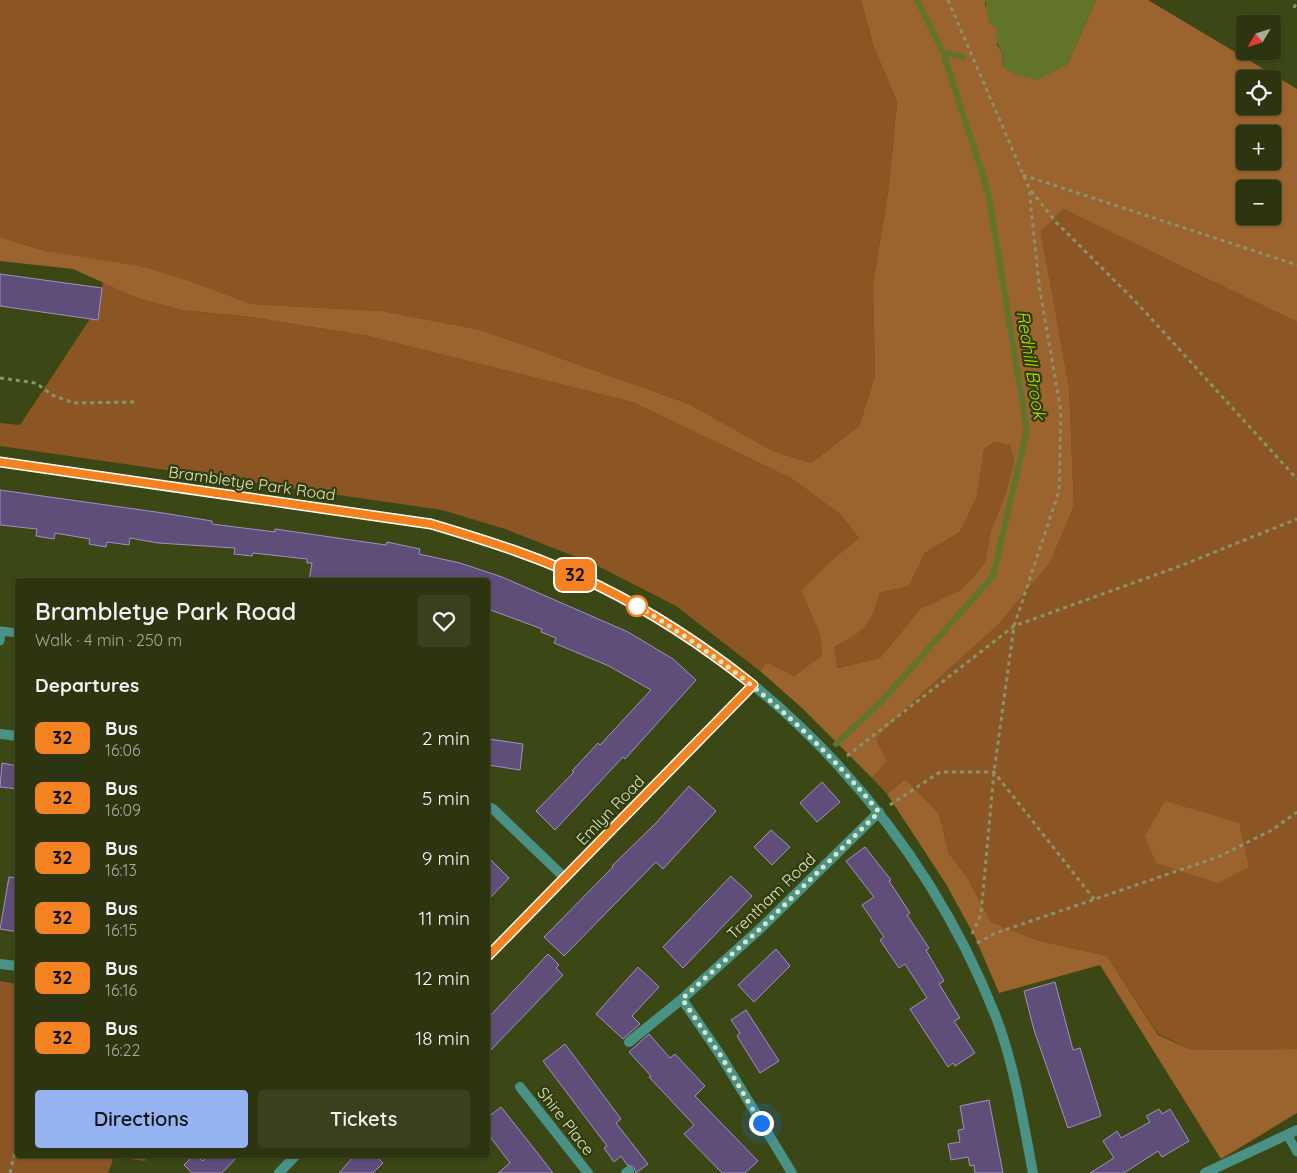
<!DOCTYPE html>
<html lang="en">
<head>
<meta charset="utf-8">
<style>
	body { margin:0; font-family:Quicksand,sans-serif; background:#38401e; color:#f1f3f6; height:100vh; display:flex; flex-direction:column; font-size:19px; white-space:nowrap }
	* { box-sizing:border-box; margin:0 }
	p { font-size:16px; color:#a6ab9f }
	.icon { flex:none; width:28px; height:28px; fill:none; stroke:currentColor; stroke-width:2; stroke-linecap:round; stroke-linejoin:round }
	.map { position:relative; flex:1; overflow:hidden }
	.drawer { position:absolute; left:15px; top:578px; width:475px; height:580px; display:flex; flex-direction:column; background:#2c3510; border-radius:5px; box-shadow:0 1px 4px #0004,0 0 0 1px #485030 }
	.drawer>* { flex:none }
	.badge { padding:0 10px; border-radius:8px; font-size:18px; line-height:32px }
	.needle { width:32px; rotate:232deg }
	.buttons { position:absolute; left:1236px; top:15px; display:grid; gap:10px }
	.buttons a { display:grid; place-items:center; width:45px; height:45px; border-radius:5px; background:#2c3510; box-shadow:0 1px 4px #0004,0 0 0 1px #485030; font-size:25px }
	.you { position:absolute; width:25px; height:25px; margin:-12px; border:4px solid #fff; border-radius:50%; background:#1a73e8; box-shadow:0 0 0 8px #1a73e833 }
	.map>.badge { position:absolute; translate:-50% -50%; box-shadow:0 0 0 2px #fff }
	h2 { padding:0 20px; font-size:19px; line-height:45px }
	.round { display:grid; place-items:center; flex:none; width:52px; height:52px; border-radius:5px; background:#38401e }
	.overview { display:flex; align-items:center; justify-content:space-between; height:85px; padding:0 20px }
	h1 { font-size:24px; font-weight:600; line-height:38px }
	.action { display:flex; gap:10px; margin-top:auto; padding:10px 20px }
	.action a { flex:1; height:58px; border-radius:5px; background:#95b2f1; color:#111; font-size:20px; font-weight:600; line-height:58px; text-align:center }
	.action a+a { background:#38401e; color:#f1f3f6 }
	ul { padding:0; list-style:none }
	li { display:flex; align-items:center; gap:15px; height:60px; padding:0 20px }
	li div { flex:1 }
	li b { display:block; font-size:19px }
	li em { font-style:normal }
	li .badge { min-width:55px; font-weight:700; text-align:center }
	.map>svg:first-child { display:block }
	.green { fill:#8b5624 }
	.forest { fill:#9b632d; fill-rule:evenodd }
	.water { fill:#62742b }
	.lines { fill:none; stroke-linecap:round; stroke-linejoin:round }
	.stream { stroke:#62742b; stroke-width:6 }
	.building { fill:#5f4d7a; stroke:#a290c1 }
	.path { stroke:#89936c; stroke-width:3; stroke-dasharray:4 4; stroke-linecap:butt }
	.service { stroke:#4a9286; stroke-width:9 }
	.minor { stroke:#4a9286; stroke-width:10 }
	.line-casing { stroke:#fff; stroke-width:11 }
	.line { stroke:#f58220; stroke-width:8 }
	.walk { stroke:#dbe3c8; stroke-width:5; stroke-dasharray:0 9 }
	.stop-dot { fill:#fff; stroke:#f58220; stroke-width:2.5 }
	.labels { text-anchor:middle; stroke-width:4.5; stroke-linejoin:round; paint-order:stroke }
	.street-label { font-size:16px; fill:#dbe3c8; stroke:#313c09 }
	.water-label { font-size:18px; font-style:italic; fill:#b2d708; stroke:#313c09 }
</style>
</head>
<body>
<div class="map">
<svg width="1297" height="1173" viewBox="0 0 1297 1173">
	<rect width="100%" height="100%" fill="#3b4715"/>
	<path class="green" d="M0 0H861L873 45 897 102 889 185 873 283 875 376 859 426 811 463 773 451 689 404 481 330 382 311 251 304 190 281 45 251 0 237Z
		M1063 209 1297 322V1049L1192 1050 1158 1034 1107 956 1036 940 991 922 967 877 949 854 939 813 905 779 887 794 872 778 887 761 876 739 920 695 998 625 1050 563 1074 506 1069 387 1041 232Z
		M103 282 137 298 181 310 251 317 368 336 632 402 791 478 841 515 859 538 832 560 801 590 820 635 822 655 794 676 767 662 760 671 676 606 594 564 505 529 442 510 0 446V423L20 425 90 319H97Z
		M995 442 1010 445 1014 461 1005 495 991 530 985 563 962 589 920 609 880 658 836 668 834 647C865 632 869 625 880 593L909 586 925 553 960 532 977 497 984 449Z
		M0 981 17 984 18 1155H147L145 1161 114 1157 108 1173H0Z"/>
	<path class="forest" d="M861 0H985V5L998 30 997 45 1002 52V66L1005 67 1067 65 1096 0H1148L1297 89V322L1063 209 1041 232 1069 387 1074 506 1050 563 998 625 920 695 876 739 887 761 872 778 803 709 760 671 767 662 794 676 822 655 820 635 801 590 832 560 859 538 841 515 791 478 632 402 368 336 251 317 181 310 137 298 73 269 0 261V237L45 251 139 266 190 281 251 304 382 311 481 330 689 404 773 451 811 463 859 426 875 376 873 283 889 185 897 102 873 45ZM1245 79H1272V106H1245ZM1245 134H1272V161H1245ZM1245 189H1272V216H1245ZM995 442 1010 445 1014 461 1005 495 991 530 985 563 962 589 920 609 880 658 837 668 834 647C865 632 870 625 880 593L909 586 925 553 960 532 977 497 984 449Z
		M905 779 939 813 949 854 967 877 991 922 1036 940 1107 956 1158 1035 1192 1050 1297 1049V1113L1221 1159 1100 965 999 993 975 937 946 884 887 794Z
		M1165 801 1239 823 1249 867 1218 883 1156 863 1145 836Z"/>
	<path class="water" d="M985 0H1096L1067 65 1037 80 1014 74 1002 66C1002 62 1003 57 1002 53 999 44 993 40 998 30L989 23Z"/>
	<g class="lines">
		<path class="stream" d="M943 52 963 57
			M836 744 881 702 993 576 1027 430 988 192 943 52 917 0"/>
	</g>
	<path class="building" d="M0 274 102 288 98 320 0 306Z
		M0 490 163 513 212 521V524L275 532V529L386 545 387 542 420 549 419 554 460 563 502 577 628 632 673 659 696 680 625 759 623 757 555 830 536 811 574 772 572 771 598 743 600 745 651 690 609 666 554 643 556 638 541 632 542 629 488 609V580H309L312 563H307V559L253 553 252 556 234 554 235 548 158 543 130 538 129 545 107 542 106 547 89 544 90 539 55 533 54 539 36 536 37 529 0 525Z
		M489 739 523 744 520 770 488 765Z
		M2 763 18 766V789L0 787Z
		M822 782 840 802 817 822 800 803Z
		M689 786 716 811 663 869 656 862 564 956 544 937 613 867 612 866 656 823Z
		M771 830 790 847 772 865 754 847Z
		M865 847 891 880 889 881 910 913 907 915 929 948 926 950 944 981 939 984 960 1018 954 1021 975 1053 955 1066 953 1063 948 1067 910 1009 927 998 905 964 899 968 880 940 884 937 862 905 874 897 846 861Z
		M488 857 509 878 488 900Z
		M731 876 752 896 683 968 663 947Z
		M9 877 18 878V932L0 929Z
		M776 949 790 966 754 1002 738 985Z
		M548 954 559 965 556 968 563 975 488 1053V1018Z
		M638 967 659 987 632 1016 640 1024 623 1039 596 1014Z
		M1055 982 1073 1050 1080 1048 1101 1116 1068 1128 1034 1030 1024 991Z
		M746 1010 779 1061 760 1073 737 1036 740 1033 731 1020Z
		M649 1034 670 1058 675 1054 705 1086 695 1096 758 1161 745 1173H722L684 1134 694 1125 649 1077 651 1076 629 1052Z
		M565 1044 621 1119 616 1123 648 1164 636 1173 634 1167 627 1165 621 1156 614 1162 604 1148 607 1146 543 1061Z
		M989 1100 1003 1173H975L974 1165 970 1166 968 1157 951 1160 948 1144 960 1142 958 1130 964 1129 960 1106Z
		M501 1107 532 1146 553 1173H498L510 1163 488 1134V1117Z
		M1159 1109 1162 1114 1170 1109 1189 1141 1162 1157 1158 1151 1124 1173H1090L1114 1158 1103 1141 1117 1131 1121 1138 1150 1122 1146 1116Z
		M194 1155 203 1161 208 1155H239L222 1173H192L184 1165Z
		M355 1155H375L383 1163 373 1173H339Z"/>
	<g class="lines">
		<path class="path" d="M948 0 1029 188 1056 222 1138 304 1297 479
			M1294 8 1297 1
			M1023 175 1297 265
			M0 378 36 383 52 395 74 403 135 402
			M847 756 1014 626 1180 566 1297 519
			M890 805 940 772H994L1094 899
			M972 934 981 914 994 772 1014 626 1059 491 1061 412 1039 285 1029 188
			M977 943 996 933 1218 857 1272 830 1297 812
			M10 1173 18 1140"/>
		<path class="service" d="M0 641 1 631 18 633
			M1288 1136 1297 1152"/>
		<path class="minor" d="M0 462 431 524C488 541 546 559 599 586 779 674 923 831 996 1017 1015 1067 1023 1121 1033 1173
			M0 734 18 736
			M488 807 493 809 565 878
			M488 956 753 685
			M0 964 18 966
			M629 1042 682 999
			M520 1087 588 1173
			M279 1173 296 1155
			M626 1173 629 1171
			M792 1173 721 1056 682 999 761 928 879 812
			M1205 1173 1297 1130"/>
	</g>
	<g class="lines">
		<defs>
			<path id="line" d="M0 462 431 524C488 541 546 559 599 586 654 613 705 647 753 685L488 956"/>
		</defs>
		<use href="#line" class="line-casing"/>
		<use href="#line" class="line"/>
		<path class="walk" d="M637 606 634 604C732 663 806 724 879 812L761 928 682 999 721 1056 761 1123"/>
	</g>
	<circle class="stop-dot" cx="637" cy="606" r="10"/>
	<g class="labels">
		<g class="street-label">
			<text transform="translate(252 483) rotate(8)" y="6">Brambletye Park Road</text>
			<text transform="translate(610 810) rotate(-46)" y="6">Emlyn Road</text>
			<text transform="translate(771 896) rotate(-44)" y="6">Trentham Road</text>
			<text transform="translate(566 1121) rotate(52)" y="6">Shire Place</text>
		</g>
		<g class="water-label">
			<text transform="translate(1031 365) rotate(81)" y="6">Redhill Brook</text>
		</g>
	</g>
</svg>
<div class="buttons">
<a><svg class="needle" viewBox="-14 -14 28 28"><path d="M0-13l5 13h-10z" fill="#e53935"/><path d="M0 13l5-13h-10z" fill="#a6ab9f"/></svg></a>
<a><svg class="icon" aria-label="locate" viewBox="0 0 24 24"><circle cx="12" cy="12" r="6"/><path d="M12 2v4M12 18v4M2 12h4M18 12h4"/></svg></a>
<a>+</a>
<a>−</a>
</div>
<div class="you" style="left:761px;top:1123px"></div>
<b class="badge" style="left:575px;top:575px;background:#f58220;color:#111">32</b>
<section class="drawer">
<div class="overview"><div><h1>Brambletye Park Road</h1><p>Walk · 4 min · 250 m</p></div><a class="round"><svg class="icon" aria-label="heart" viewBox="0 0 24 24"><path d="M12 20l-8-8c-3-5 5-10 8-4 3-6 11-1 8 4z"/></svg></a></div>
<h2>Departures</h2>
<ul>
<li><span class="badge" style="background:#f58220;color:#111">32</span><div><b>Bus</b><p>16:06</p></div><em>2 min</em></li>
<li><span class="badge" style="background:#f58220;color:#111">32</span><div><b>Bus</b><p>16:09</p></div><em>5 min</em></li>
<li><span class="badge" style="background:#f58220;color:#111">32</span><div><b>Bus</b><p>16:13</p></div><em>9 min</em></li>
<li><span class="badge" style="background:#f58220;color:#111">32</span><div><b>Bus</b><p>16:15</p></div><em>11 min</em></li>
<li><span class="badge" style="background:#f58220;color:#111">32</span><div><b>Bus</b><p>16:16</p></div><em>12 min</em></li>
<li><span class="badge" style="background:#f58220;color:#111">32</span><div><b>Bus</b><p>16:22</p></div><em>18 min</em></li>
</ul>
<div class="action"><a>Directions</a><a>Tickets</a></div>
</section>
</div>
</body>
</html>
